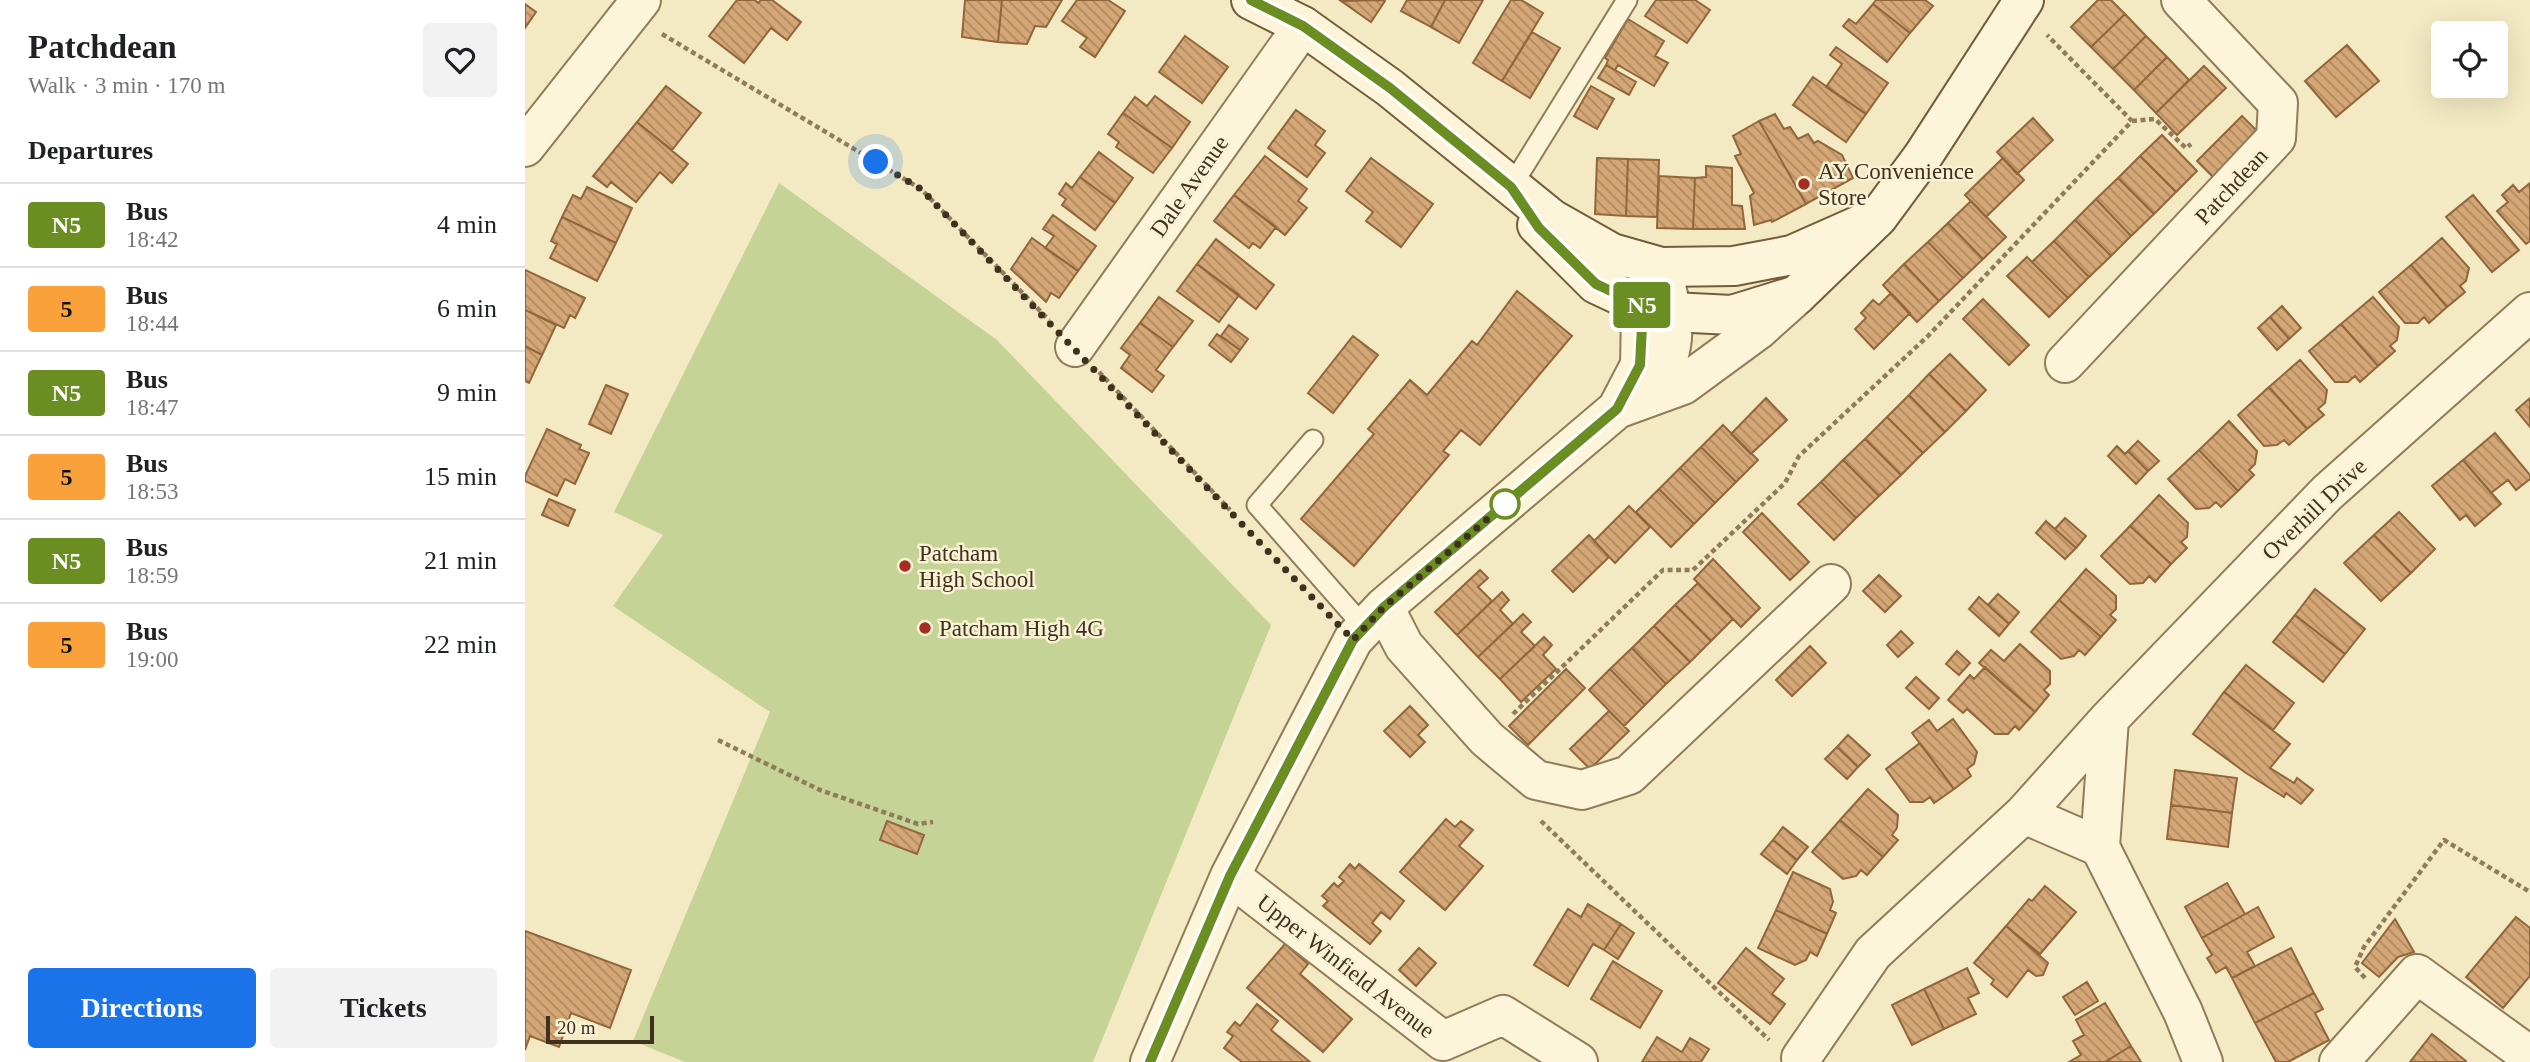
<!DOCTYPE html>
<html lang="en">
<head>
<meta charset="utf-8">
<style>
	body { margin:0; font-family:Georgia,serif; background:#f2f2f2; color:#202124; height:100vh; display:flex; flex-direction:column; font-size:26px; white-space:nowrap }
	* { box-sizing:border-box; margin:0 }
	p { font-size:23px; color:#757577 }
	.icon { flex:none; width:38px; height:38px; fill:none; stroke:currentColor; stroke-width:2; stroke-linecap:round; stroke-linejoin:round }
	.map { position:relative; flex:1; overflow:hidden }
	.side { display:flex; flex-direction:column; background:#fff; width:525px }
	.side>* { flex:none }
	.badge { padding:0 14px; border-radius:5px; font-size:24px; line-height:46px }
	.controls { position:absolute; left:1906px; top:21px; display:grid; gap:14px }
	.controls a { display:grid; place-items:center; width:77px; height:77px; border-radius:7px; background:#fff; box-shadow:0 7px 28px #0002; font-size:35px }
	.scale { position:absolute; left:21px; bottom:18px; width:108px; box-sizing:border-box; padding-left:7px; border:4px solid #3f311e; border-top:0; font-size:19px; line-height:24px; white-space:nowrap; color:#3f311e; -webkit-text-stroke:5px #f9f2d5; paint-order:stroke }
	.you { position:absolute; width:35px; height:35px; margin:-18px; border:5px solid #fff; border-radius:50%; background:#1a73e8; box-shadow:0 0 0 10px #1a73e833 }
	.map>.badge { position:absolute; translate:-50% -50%; box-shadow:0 0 0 4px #fff }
	h2 { padding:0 28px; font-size:26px; line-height:63px }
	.round { display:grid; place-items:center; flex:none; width:74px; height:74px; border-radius:7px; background:#f2f2f2 }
	.summary { display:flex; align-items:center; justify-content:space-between; height:119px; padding:0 28px }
	h1 { font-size:33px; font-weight:700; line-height:52px }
	.primary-button { display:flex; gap:14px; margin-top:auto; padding:14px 28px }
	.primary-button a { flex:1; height:80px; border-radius:7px; background:#1a73e8; color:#fff; font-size:28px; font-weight:700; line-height:80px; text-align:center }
	.primary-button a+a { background:#f2f2f2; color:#202124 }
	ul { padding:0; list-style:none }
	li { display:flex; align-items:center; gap:21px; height:84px; padding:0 28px; border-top:2px solid #e0e0e0 }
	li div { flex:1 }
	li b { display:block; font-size:26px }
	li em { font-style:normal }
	li .badge { min-width:77px; font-weight:700; text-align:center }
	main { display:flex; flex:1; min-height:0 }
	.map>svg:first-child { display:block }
	.park { fill:#c6d397 }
	.building { fill:url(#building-back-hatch); stroke:#92663b; stroke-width:2 }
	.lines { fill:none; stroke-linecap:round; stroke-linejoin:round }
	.lane-casing { stroke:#907c58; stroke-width:23 }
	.street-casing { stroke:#907c58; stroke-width:42 }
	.secondary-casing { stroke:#725c3b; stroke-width:42 }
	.path { stroke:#907c58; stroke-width:4.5; stroke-dasharray:5 3.5; stroke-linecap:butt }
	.lane { stroke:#fcf5d9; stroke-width:19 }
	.street { stroke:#fcf5d9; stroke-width:38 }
	.secondary { stroke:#fcf5d9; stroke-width:38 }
	.line-casing { stroke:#fff; stroke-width:16 }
	.line { stroke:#6b8e23; stroke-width:10 }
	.walk { stroke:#3f311e; stroke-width:7; stroke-dasharray:0 12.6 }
	.poi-dot { fill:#a62d21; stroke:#f9f2d5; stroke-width:2.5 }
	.stop-dot { fill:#fff; stroke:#6b8e23; stroke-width:3.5 }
	.labels { text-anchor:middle; stroke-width:5; stroke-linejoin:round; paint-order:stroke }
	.poi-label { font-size:23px; fill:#3f311e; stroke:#f9f2d5; text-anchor:start }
	.street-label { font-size:23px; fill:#3f311e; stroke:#f9f2d5 }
</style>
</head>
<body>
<main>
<section class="side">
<div class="summary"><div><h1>Patchdean</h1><p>Walk · 3 min · 170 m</p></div><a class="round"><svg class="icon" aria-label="heart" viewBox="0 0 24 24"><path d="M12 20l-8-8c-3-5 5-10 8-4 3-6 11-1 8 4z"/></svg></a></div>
<h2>Departures</h2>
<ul>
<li><span class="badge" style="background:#6b8e23;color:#fff">N5</span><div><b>Bus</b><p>18:42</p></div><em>4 min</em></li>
<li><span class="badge" style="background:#f9a23c;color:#111">5</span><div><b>Bus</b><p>18:44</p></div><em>6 min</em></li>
<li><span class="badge" style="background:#6b8e23;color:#fff">N5</span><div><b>Bus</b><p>18:47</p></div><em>9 min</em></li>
<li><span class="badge" style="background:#f9a23c;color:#111">5</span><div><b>Bus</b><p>18:53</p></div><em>15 min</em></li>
<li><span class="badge" style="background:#6b8e23;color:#fff">N5</span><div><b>Bus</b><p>18:59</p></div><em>21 min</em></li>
<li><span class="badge" style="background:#f9a23c;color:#111">5</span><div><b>Bus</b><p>19:00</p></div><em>22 min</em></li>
</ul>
<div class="primary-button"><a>Directions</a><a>Tickets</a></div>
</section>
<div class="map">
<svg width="2005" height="1062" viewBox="0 0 2005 1062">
	<defs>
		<pattern id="building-back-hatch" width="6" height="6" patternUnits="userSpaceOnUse" patternTransform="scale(1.75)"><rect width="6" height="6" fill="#d5a776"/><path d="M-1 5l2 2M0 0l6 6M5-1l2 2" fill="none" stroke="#ae8960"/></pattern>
	</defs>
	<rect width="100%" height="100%" fill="#f3eac4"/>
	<path class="park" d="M254 183 472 340 746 625 568 1062H160L108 1041 245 712 88 606 138 535 89 512Z"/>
	<path class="building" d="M212 0H230L233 3 236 0H247L276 22 262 40 246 28 219 63 184 36Z
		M440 0H477L473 42 437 37Z
		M477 0H537L521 27 510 26 502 44 473 42Z
		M552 0H583L600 11 570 57 555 47 562 38 537 21Z
		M859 0 860 1 846 22 816 1Z
		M882 0H920L906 27 876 11Z
		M920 0H958L934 43 906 27Z
		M986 0H996L1018 13 977 81 948 63Z
		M1131 0H1170L1185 10 1162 43 1120 16Z
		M1351 0H1400L1408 6 1385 33 1348 4Z
		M1573 0H1586L1600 14 1566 47 1546 27Z
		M0 4 11 12 0 28Z
		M1348 4 1385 33 1362 62 1318 26 1324 19 1331 24Z
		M1600 14 1621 36 1588 69 1566 47Z
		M1103 19 1139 41 1130 56 1143 63 1129 86 1093 65 1090 70 1081 65 1083 60 1080 58Z
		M1007 32 1035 48 1005 98 977 81Z
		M660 36 703 67 677 103 634 72Z
		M1621 36 1642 57 1609 90 1588 69Z
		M1822 45 1854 81 1811 117 1780 81Z
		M1311 47 1363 83 1341 114 1301 87 1317 64 1305 55Z
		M1642 57 1664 80 1631 113 1609 90Z
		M1081 65 1111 82 1104 95 1073 78Z
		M1679 66 1701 88 1652 135 1631 113Z
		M1288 77 1341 114 1321 142 1268 105Z
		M141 86 176 113 147 150 112 122Z
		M1066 86 1089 99 1072 129 1049 116Z
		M630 96 665 122 647 148 598 113 610 97 622 106Z
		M771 110 800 131 790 145 800 153 782 177 743 148Z
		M598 113 647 148 628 173 591 147 594 142 583 134Z
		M1250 114 1259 129 1265 127 1273 139 1283 134 1289 143 1293 141 1317 155 1328 178 1281 204 1234 121Z
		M1717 116 1738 137 1693 182 1672 161Z
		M1508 118 1528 140 1492 174 1472 152Z
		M1234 121 1281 204 1247 222 1246 220 1229 225 1225 196 1229 193 1210 156 1216 154 1208 136Z
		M112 122 163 164 147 183 135 172 111 202 86 182 82 187 68 176Z
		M1637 135 1672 171 1651 192 1615 156Z
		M574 152 608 178 590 203 555 177Z
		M740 156 782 189 773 201 782 208 760 235 709 195Z
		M1615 156 1651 192 1629 214 1593 178Z
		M846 158 908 204 876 247 841 221 848 212 821 191Z
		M1072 158 1103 159 1101 216 1070 214Z
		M1478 158 1499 180 1461 217 1440 195Z
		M1103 159 1134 160 1132 217 1101 216Z
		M1181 166 1207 168V205L1217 206 1220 229H1168L1170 178 1181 177Z
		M1134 176 1170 178 1168 229 1132 228Z
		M555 177 590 203 570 230 537 205 541 199 534 194 541 183 547 188Z
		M1593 178 1629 214 1606 236 1571 199Z
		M2005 183V241L2001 244 1972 211 1983 202 1977 195 1988 185 1994 192Z
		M62 187 107 208 91 243 37 217 48 195 56 199Z
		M709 195 751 227 735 248 728 243 724 248 689 221Z
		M1948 195 1994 250 1967 272 1921 217Z
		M1571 199 1606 236 1586 256 1550 220Z
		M1446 201 1481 237 1458 259 1423 223Z
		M528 215 571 246 553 271 520 248 529 236 518 229Z
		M37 217 91 243 72 281 25 258 32 244 26 241Z
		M1550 220 1586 256 1564 277 1529 241Z
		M1423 223 1458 259 1438 278 1403 242Z
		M507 238 553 271 534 298 526 293 521 302 486 269Z
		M1917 238 1944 268 1941 281 1935 286 1940 292 1922 307 1886 265Z
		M691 239 749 285 731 309 672 264Z
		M1529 241 1564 277 1543 298 1507 262Z
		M1403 242 1438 278 1414 301 1379 264Z
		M1502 257 1543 298 1524 317 1482 276Z
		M672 264 714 295 694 322 652 291Z
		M1379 264 1414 301 1392 322 1358 285Z
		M1886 265 1922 307 1904 323 1899 317 1893 323H1880L1854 292Z
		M0 270 60 298 50 318 45 315 39 328 0 310Z
		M992 291 1047 336 955 445 936 430 918 451 924 455 829 566 776 519 849 434 843 429 885 380 902 395 947 341 952 345Z
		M1366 293 1385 313 1349 349 1330 329 1341 318 1336 313 1348 300 1354 305Z
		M634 297 668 321 648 347 615 323Z
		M1848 297 1874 327 1872 340 1865 346 1870 351 1853 366 1816 324Z
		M1458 299 1504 345 1484 365 1438 319Z
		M1757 306 1776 328 1764 339 1745 317Z
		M0 310 31 325 17 355 0 346Z
		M1745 317 1764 339 1752 350 1733 328Z
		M615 323 648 347 631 370 639 376 627 392 596 368 605 355 596 348Z
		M1816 324 1853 366 1835 382 1830 376 1823 382H1810L1784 351Z
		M704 325 723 339 715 350 696 336Z
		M692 334 715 350 706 362 684 345Z
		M828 336 853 355 808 413 783 393Z
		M0 346 17 355 4 383 0 381Z
		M1425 354 1461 390 1441 411 1404 374Z
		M1775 360 1802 390 1800 403 1793 409 1799 415 1782 429 1744 387Z
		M1404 374 1441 411 1420 432 1384 395Z
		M81 385 103 394 86 434 64 424Z
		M1744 387 1782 429 1764 445 1759 440 1752 445 1739 446 1713 415Z
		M1384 395 1420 432 1398 453 1362 417Z
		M1241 398 1262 420 1226 454 1206 434Z
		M2005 398V427L1991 410Z
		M1362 417 1398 453 1376 475 1340 439Z
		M1704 421 1732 451 1730 464 1724 470 1729 475 1713 491 1674 450Z
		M1198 425 1233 460 1211 482 1176 447Z
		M22 429 56 445 54 449 64 453 50 484 40 479 32 496 0 481V476Z
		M1970 433 2005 475V479L1991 490 1983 480 1966 493 1938 460Z
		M1340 439 1376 475 1354 496 1318 460Z
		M1613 441 1634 461 1623 471 1603 451Z
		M1592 446 1600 454 1603 451 1623 471 1611 484 1583 456Z
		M1176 447 1211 482 1190 503 1155 468Z
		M1674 450 1713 491 1696 507 1691 502 1684 508 1671 509 1643 479Z
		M1318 460 1354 496 1331 518 1296 482Z
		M1938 460 1976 504 1950 526 1941 515 1935 520 1907 486Z
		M1155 468 1190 503 1169 524 1134 489Z
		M1296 482 1331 518 1309 540 1273 504Z
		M1134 489 1169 524 1146 547 1111 512Z
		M1634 495 1663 523 1662 537 1656 542 1662 548 1646 564 1605 526Z
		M24 499 50 510 43 526 17 515Z
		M1104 506 1125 527 1090 563 1069 541Z
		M1874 512 1910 549 1886 573 1849 535Z
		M1237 513 1284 562 1265 580 1218 532Z
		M1540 518 1561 536 1551 548 1530 529Z
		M1521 521 1551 548 1540 559 1511 533Z
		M1605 526 1646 564 1630 582 1624 576 1618 583 1605 584 1576 556Z
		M1064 535 1084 557 1048 592 1027 571Z
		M1849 535 1886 573 1856 601 1819 563Z
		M1188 559 1235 608 1216 627 1169 579Z
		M1561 569 1591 596V609L1585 615 1591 620 1576 637 1534 600Z
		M955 570 963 578 953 587 967 601 932 635 910 612Z
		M1354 575 1376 596 1360 612 1338 591Z
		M1173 583 1208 619 1186 641 1150 605Z
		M1790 589 1840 629 1820 654 1770 615Z
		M977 592 984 600 975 610 988 624 953 657 932 635Z
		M1473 594 1494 612 1484 624 1463 605Z
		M1454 597 1484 624 1474 636 1444 609Z
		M1534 600 1576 637 1560 655 1554 650 1549 656 1536 659 1506 632Z
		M1150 605 1186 641 1165 662 1129 626Z
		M998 614 1006 622 996 632 1010 646 975 679 953 657Z
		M1770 615 1820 654 1798 682 1748 642Z
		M1129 626 1165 662 1141 684 1107 648Z
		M1376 631 1388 643 1373 657 1362 645Z
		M1019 637 1027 645 1018 655 1031 669 996 702 975 679Z
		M1495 644 1525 671V684L1519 690 1524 695 1510 712 1454 663 1466 650 1479 661Z
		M1285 646 1301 663 1267 696 1251 680Z
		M1107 648 1141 684 1120 705 1085 669Z
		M1432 651 1445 663 1434 675 1421 664Z
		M1721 665 1769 703 1748 730 1699 692Z
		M1460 667 1510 712 1494 730 1490 726 1483 734H1470L1442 709 1438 713 1423 700 1445 675 1449 679Z
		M1041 669 1060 688 1003 745 984 726Z
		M1085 669 1120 705 1099 726 1064 690Z
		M1391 677 1414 698 1404 709 1381 688Z
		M1699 692 1765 744 1745 768 1769 783 1772 778 1788 790 1776 804 1761 793 1759 797 1721 773 1668 734Z
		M885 706 903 725 893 735 900 742 885 757 859 731Z
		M1084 711 1104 731 1065 769 1045 749Z
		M1428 719 1452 752 1449 764 1442 769 1446 776 1429 789 1387 733 1404 720 1412 731Z
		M1323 735 1345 755 1333 767 1312 747Z
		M1395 743 1429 789 1409 803 1405 797 1398 802H1385L1361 769Z
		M1312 747 1333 767 1322 779 1300 759Z
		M1650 770 1712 778 1707 813 1646 805Z
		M1343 789 1373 815 1372 828 1367 835 1373 840 1358 857 1315 820Z
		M1646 805 1707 813 1703 847 1642 839Z
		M921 819 930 827 936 821 948 830 934 846 958 866 920 910 875 872Z
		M1315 820 1358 857 1342 875 1336 870 1331 876 1318 879 1287 852Z
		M362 821 399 835 392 854 355 840Z
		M1258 827 1283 847 1272 860 1248 840Z
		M1248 840 1272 860 1262 874 1236 854Z
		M825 864 830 869 834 864 879 901 865 919 856 912 847 923 856 931 845 944 798 906 803 901 797 896 809 883 813 887 819 881 814 877Z
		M1268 872 1305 889 1308 902 1305 910 1311 913 1302 934 1251 910Z
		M1702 883 1720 914 1677 938 1660 907Z
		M1520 886 1551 912 1515 954 1481 926 1504 899 1507 901Z
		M1063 904 1096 924 1079 950 1068 944 1043 986 1009 965 1043 909 1056 917Z
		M1733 907 1749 937 1722 952 1730 966 1707 978 1701 967 1691 973 1682 958 1687 955 1677 938Z
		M1251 910 1302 934 1292 956 1285 952 1281 960 1270 965 1233 948Z
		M1991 917 2005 928V976L1978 1008 1941 977Z
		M1870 919 1889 952 1873 957 1854 977 1837 963Z
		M1096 924 1109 933 1093 959 1079 950Z
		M1481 926 1523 963 1518 975 1511 976 1503 970 1482 997 1466 984 1469 980 1449 963Z
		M0 931 106 970 85 1028 46 1013 34 1047 5 1036 0 1050Z
		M760 944 783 964 775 974 827 1019 798 1052 722 988Z
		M894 948 911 963 891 986 874 970Z
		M1221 948 1259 979 1247 994 1260 1004 1245 1024 1193 983Z
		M1766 948 1789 993 1730 1023 1707 978Z
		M1088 961 1137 991 1115 1028 1066 999Z
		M1442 968 1454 993 1443 998 1451 1014 1419 1029 1399 989Z
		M1562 982 1573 1001 1550 1015 1538 997Z
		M1399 989 1419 1029 1387 1045 1367 1005Z
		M1789 993 1798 1009 1790 1013 1804 1040 1763 1062H1751L1730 1023Z
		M1580 1003 1606 1046 1580 1062H1544L1556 1055 1548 1041 1559 1035 1551 1020Z
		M732 1004 753 1021 746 1030 785 1062H717L699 1048 708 1036 702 1032 710 1022 715 1026Z
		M1907 1034 1941 1061 1940 1062H1885Z
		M1132 1037 1157 1052 1165 1038 1184 1049 1176 1062H1117Z
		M1606 1046 1616 1062H1580Z"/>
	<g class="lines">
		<defs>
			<path id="lane" d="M986 187 1102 0
				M788 440 732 505 840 628"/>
			<path id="street" d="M0 147 116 0
				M550 347 778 26
				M1540 363 1751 138 1753 103 1656 0
				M1129 394C1150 350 1152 329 1140 282
				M1092 409 1115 365 1116 314 1136 267
				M859 607 879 646 962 739 1011 780 1057 790 1104 775 1306 584
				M1499 814 1575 847
				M705 876 918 1041
				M918 1041 978 1015 1053 1062
				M1276 1058 1348 953 1499 814 1584 719
				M625 1062 705 876 828 640 859 607 1092 409 1158 385 1233 330 1272 295
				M1678 1062 1658 1012 1575 847 1584 719 1802 493 2005 312
				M1814 1062 1892 974 2005 1056"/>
			<path id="secondary" d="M726 0 778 26 865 88 1027 219 1087 253 1136 267 1209 266 1267 255 1353 217
				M1012 225 1071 284 1118 306 1147 312 1207 315 1272 295 1353 217 1398 156 1499 0"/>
		</defs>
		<use href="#lane" class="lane-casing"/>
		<use href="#street" class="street-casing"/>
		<use href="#secondary" class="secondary-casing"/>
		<path class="path" d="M137 34 396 189 524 320
			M1607 121 1630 119 1661 148 1666 144
			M574 372 705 510
			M988 714 1138 570H1168L1260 483 1274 456 1403 336 1607 121 1522 35
			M193 740 295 790 393 824 408 822
			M1016 821 1244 1040
			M1840 978 1830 967 1839 947 1919 840 2005 892"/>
		<use href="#lane" class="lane"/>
		<use href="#street" class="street"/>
		<use href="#secondary" class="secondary"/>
	</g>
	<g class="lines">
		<defs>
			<path id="line" d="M625 1062 705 876 828 640 859 607 1092 409 1115 365 1118 306 1071 284 1014 228 986 187 865 88 778 26 726 0"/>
		</defs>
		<use href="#line" class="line-casing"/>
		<use href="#line" class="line"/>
		<path class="walk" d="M351 162 396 189 828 640 859 607 986 499 980 504"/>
	</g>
	<g class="poi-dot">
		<circle cx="1279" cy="184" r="7"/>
		<circle cx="380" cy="566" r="7"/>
		<circle cx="400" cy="628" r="7"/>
	</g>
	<circle class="stop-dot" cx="980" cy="504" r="14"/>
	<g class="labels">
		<g class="poi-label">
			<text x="1293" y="179">AY Convenience<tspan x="1293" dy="26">Store</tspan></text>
			<text x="394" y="561">Patcham<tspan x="394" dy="26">High School</tspan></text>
			<text x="414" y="636">Patcham High 4G</text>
		</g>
		<g class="street-label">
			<text transform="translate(664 186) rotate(-55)" y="8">Dale Avenue</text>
			<text transform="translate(1706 186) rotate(-47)" y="8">Patchdean</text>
			<text transform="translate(1789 509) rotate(-44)" y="8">Overhill Drive</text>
			<text transform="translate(821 966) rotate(38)" y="8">Upper Winfield Avenue</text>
		</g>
	</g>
</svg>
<div class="controls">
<a><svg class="icon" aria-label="locate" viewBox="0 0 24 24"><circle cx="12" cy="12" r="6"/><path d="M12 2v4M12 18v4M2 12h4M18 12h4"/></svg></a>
</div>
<div class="scale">20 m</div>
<div class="you" style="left:351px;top:162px"></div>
<b class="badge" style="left:1117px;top:305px;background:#6b8e23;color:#fff">N5</b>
</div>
</main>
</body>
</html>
